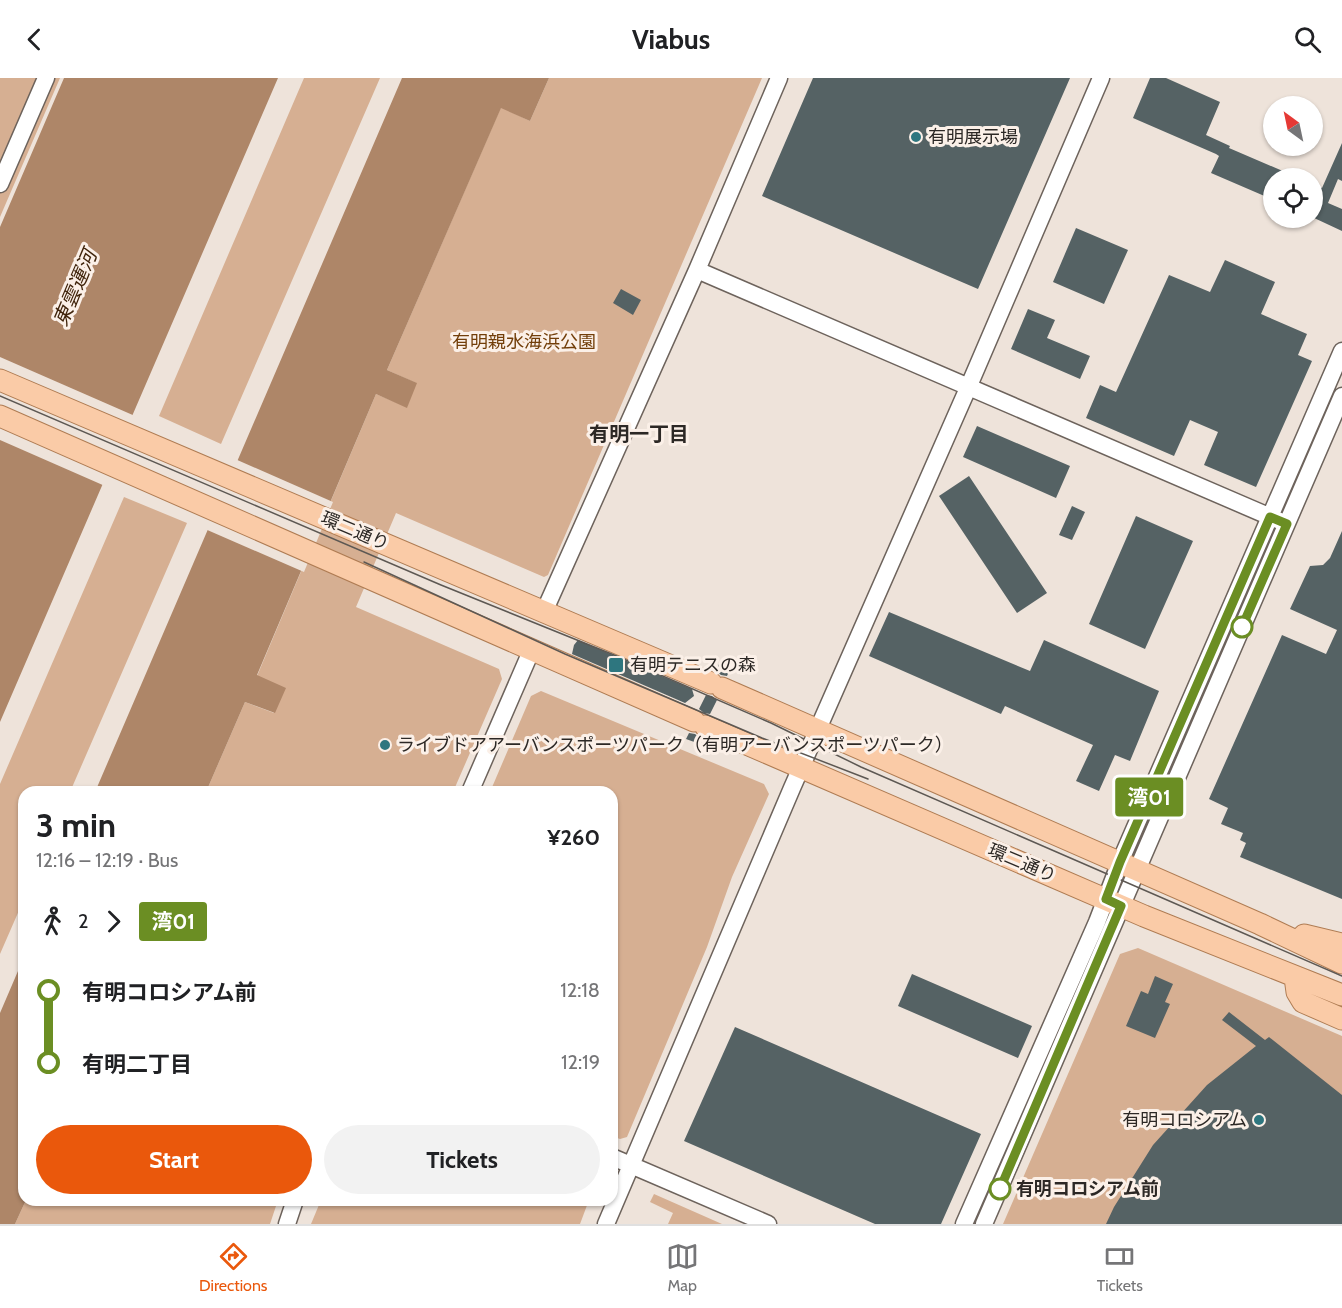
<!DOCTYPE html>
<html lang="en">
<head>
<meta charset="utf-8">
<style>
	body { margin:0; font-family:Cabin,"Noto Sans JP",sans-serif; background:#f2f2f2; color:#202124; height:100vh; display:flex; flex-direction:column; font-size:22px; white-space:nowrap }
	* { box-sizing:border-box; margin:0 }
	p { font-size:20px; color:#757577 }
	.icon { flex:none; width:33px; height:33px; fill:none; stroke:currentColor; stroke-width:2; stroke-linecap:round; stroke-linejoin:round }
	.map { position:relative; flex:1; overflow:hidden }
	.details { position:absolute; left:18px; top:708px; width:600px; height:420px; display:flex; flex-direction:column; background:#fff; border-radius:18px; box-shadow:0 2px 4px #0004 }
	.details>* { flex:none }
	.badge { padding:0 12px; border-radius:4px; font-size:21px; line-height:39px }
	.needle { width:39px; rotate:327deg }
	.tools { position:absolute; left:1263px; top:18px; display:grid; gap:12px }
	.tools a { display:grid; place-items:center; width:60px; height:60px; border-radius:50%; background:#fff; box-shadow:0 2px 4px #0004; font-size:30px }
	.map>.badge { position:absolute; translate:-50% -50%; box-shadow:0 0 0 3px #fff }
	.legs { display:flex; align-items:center; gap:9px; height:66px; padding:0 18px; font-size:20px }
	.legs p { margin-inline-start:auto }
	.overview { display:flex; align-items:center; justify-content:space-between; height:102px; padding:0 18px }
	h1 { font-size:33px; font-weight:700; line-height:45px }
	.cta { display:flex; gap:12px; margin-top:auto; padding:12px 18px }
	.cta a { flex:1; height:69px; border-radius:36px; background:#ea580c; color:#fff; font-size:24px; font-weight:700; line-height:69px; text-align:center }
	.cta a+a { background:#f2f2f2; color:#202124 }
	ul { padding:0 18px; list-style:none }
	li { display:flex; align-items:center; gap:21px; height:72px; font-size:22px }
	li i { display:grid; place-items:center; width:9px; height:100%; margin:0 8px; background:currentColor }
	li i::after { content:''; width:15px; height:15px; margin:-8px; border:4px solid; border-radius:50%; background:#fff }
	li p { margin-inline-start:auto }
	li:first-child i { background:linear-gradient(#0000 50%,currentColor 0) }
	li:last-child i { background:linear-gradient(currentColor 50%,#0000 0) }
	header { display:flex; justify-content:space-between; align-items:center; height:78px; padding:0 18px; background:#fff; font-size:27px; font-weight:700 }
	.menu { display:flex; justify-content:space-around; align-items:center; height:84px; border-top:2px solid #e0e0e0; background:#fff; font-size:16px; color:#757577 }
	.menu a { display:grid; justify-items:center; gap:3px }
	.menu .active { color:#ea580c }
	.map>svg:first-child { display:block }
	.green { fill:#d6af92 }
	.water { fill:#ae8668 }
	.pier { fill:#eee3da }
	.building { fill:#556264 }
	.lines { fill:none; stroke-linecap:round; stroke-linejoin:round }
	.minor-casing { stroke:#6d635c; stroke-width:19 }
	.major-casing { stroke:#af7c53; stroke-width:23 }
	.minor { stroke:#fff; stroke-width:16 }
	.major { stroke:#facba7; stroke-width:21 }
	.tram { stroke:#5d5853; stroke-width:1.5 }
	.line-1-casing { stroke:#fff; stroke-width:14 }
	.line-1 { stroke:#6b8e23; stroke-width:9 }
	.poi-dot { fill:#2e767f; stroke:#fbf0e8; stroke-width:2 }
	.stop-1-dot { fill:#fff; stroke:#6b8e23; stroke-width:3 }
	.labels { text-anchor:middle; stroke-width:6; stroke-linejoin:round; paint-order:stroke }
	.poi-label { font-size:18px; fill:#2c2825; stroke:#fbf0e8; text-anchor:start }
	.park-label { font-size:18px; fill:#723e09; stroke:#fbf0e8 }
	.street-label { font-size:18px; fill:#2c2825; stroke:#fbf0e8 }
	.stop-label { font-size:18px; font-weight:bold; fill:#2c2825; stroke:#fbf0e8; text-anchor:start }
	.water-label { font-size:20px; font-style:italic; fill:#40240b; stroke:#fbf0e8 }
	.neighbourhood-label { font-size:20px; font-weight:bold; fill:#2c2825; stroke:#fbf0e8 }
</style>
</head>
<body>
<header><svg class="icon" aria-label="back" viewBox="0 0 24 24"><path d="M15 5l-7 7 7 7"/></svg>Viabus<svg class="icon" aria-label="search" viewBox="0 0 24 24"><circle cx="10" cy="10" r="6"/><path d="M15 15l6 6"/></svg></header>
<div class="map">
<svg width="1342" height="1146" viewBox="0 0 1342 1146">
	<rect width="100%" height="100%" fill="#eee3da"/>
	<path class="green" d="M0 0H60L0 139Z
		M304 0H380L221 366 159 338Z
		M549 0H762L548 497 544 499 396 435 356 529 499 591 502 601 453 714H206L245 624 274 635 257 598 376 316 407 329 416 305 387 292 501 29 530 43Z
		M124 419 187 445 70 714H24V821L0 876V706Z
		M541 613 764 706 769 716 732 799 707 869 627 1059 620 1061 612 1058V714H490L531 618Z
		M1138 870 1342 958V1146H1003L1120 876Z
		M654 1116 722 1146H668L673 1135 650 1124Z
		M26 1122H278L270 1146H15Z
		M321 1122H589L580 1146H311Z"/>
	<path class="water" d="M64 0H278L0 644V149Z
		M402 0H549L530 43 501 30 387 292 417 305 407 330 376 316 257 597 286 610 275 635 245 624 206 714H95Z
		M24 879V1122H26L15 1146H0V935Z"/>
	<path class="pier" d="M0 279 135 338 105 408 0 362Z
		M235 381 333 424 304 494 205 451Z"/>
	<path class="building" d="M813 0H1070L978 211 762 118Z
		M1150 0H1166L1220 24 1206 57 1230 68 1229 70 1299 100H1274V122L1211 95 1219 78 1216 76 1133 40Z
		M1342 65V103L1338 101 1328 125 1342 131V153L1312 139V106L1322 110Z
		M1076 150 1128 172 1104 226 1053 204Z
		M1225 182 1275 204 1261 236 1307 256 1298 277 1312 283 1256 409 1204 387 1218 354 1190 342 1174 378 1086 340 1100 307 1116 314 1169 197 1210 214Z
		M621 211 641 222 633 237 613 225Z
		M1028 231 1055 242 1047 260 1090 278 1080 301 1011 271Z
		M977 348 1070 388 1056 420 963 379Z
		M969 398 1047 515 1017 535 939 418Z
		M1072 428 1085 434 1072 462 1059 457Z
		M1136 438 1193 463 1145 571 1089 546Z
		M1342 453V821L1240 779 1246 765 1240 762 1243 755 1221 746 1228 730 1209 721 1282 557 1326 576 1337 552 1290 531 1310 488 1323 487 1330 480Z
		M889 534 1030 593 1044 562 1159 613 1130 683 1115 677 1099 713 1076 703 1093 667 1005 628 1001 636 869 578Z
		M578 562 692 611 694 618 685 625 572 576 574 567Z
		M719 586 730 591 727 598 721 597 716 593Z
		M706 617 712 618 717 622 710 636 704 635 699 631Z
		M689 655 695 656 700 660 697 665 686 661Z
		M912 896 1032 948 1018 980 898 928Z
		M1155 898 1173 906 1165 924 1170 926 1155 960 1126 948 1141 913 1148 916Z
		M1229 934 1265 962 1269 959 1342 1017V1146H1106L1114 1129 1153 1067 1207 1007 1256 968 1222 942Z
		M735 949 981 1056 941 1146H875L684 1063Z"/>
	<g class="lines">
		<defs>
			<path id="minor" d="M0 106 46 0
				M697 192 1280 443
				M544 534 697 192 779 0
				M470 714 532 571
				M612 1079 768 1146
				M287 1146 295 1122
				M606 1146 792 710 968 310 1101 0
				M964 1146 1097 844 1120 784 1342 273
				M984 1146 1342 318"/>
			<path id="major" d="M0 302 711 605
				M0 338 694 643
				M722 610 1260 846 1342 885
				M705 648 1144 838 1342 917
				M1304 857 1342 866
				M1295 899 1297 914 1303 924 1342 941"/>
		</defs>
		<use href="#minor" class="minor-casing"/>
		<use href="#major" class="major-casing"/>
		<use href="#minor" class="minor"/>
		<use href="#major" class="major"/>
		<path class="tram" d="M0 318 441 507 619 579 771 645 861 689 1342 898
			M364 484 565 576 762 660 868 701"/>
	</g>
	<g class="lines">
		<defs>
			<path id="line-1" d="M1000 1111 1121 828 1106 821 1120 784 1270 439 1287 446 1242 549"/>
		</defs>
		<use href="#line-1" class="line-1-casing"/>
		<use href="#line-1" class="line-1"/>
	</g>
	<g class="poi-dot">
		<circle cx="916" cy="59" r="6"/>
		<rect x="608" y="579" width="16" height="16" rx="3"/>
		<circle cx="385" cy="667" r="6"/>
		<circle cx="1259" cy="1042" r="6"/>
	</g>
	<g class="stop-1-dot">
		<circle cx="1242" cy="549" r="10"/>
		<circle cx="1000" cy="1111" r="10"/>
	</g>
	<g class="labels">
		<g class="poi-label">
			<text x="928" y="65">有明展示場</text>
			<text x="630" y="593">有明テニスの森</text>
			<text x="397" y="673">ライブドアアーバンスポーツパーク（有明アーバンスポーツパーク）</text>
			<text x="1247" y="1048" text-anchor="end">有明コロシアム</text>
		</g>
		<g class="park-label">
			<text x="524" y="270">有明親水海浜公園</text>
		</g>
		<g class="street-label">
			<text transform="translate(355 453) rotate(23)" y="6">環二通り</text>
			<text transform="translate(1022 785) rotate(23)" y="6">環二通り</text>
		</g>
		<g class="stop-label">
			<text x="1016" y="1117">有明コロシアム前</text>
		</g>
		<g class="water-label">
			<text transform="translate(75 210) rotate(-67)" y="7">東雲運河</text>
		</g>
		<g class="neighbourhood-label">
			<text x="639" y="363">有明一丁目</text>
		</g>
	</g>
</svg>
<div class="tools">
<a><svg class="needle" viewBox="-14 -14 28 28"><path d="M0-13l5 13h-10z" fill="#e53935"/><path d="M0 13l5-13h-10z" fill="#757577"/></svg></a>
<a><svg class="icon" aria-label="locate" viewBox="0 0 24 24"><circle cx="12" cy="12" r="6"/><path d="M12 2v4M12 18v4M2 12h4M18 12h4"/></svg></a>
</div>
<b class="badge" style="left:1149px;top:719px;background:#6b8e23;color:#fff">湾01</b>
<section class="details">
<div class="overview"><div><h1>3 min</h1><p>12:16 – 12:19 · Bus</p></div><b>¥260</b></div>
<div class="legs"><svg class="icon" aria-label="walk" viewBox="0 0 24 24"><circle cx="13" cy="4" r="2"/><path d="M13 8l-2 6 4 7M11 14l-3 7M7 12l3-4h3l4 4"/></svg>2<svg class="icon" aria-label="forward" viewBox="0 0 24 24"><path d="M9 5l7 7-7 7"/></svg><b class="badge" style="background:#6b8e23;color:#fff">湾01</b></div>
<ul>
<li><i style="color:#6b8e23"></i><b>有明コロシアム前</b><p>12:18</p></li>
<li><i style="color:#6b8e23"></i><b>有明二丁目</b><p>12:19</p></li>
</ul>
<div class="cta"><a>Start</a><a>Tickets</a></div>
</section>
</div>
<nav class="menu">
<a class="active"><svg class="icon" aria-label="directions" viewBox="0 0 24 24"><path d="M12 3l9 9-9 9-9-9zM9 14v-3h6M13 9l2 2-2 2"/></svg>Directions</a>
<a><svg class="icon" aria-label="map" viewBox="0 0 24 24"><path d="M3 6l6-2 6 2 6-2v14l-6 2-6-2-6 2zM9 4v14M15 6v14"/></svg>Map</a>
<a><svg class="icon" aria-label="tickets" viewBox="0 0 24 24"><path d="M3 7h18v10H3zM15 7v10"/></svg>Tickets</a>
</nav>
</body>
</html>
